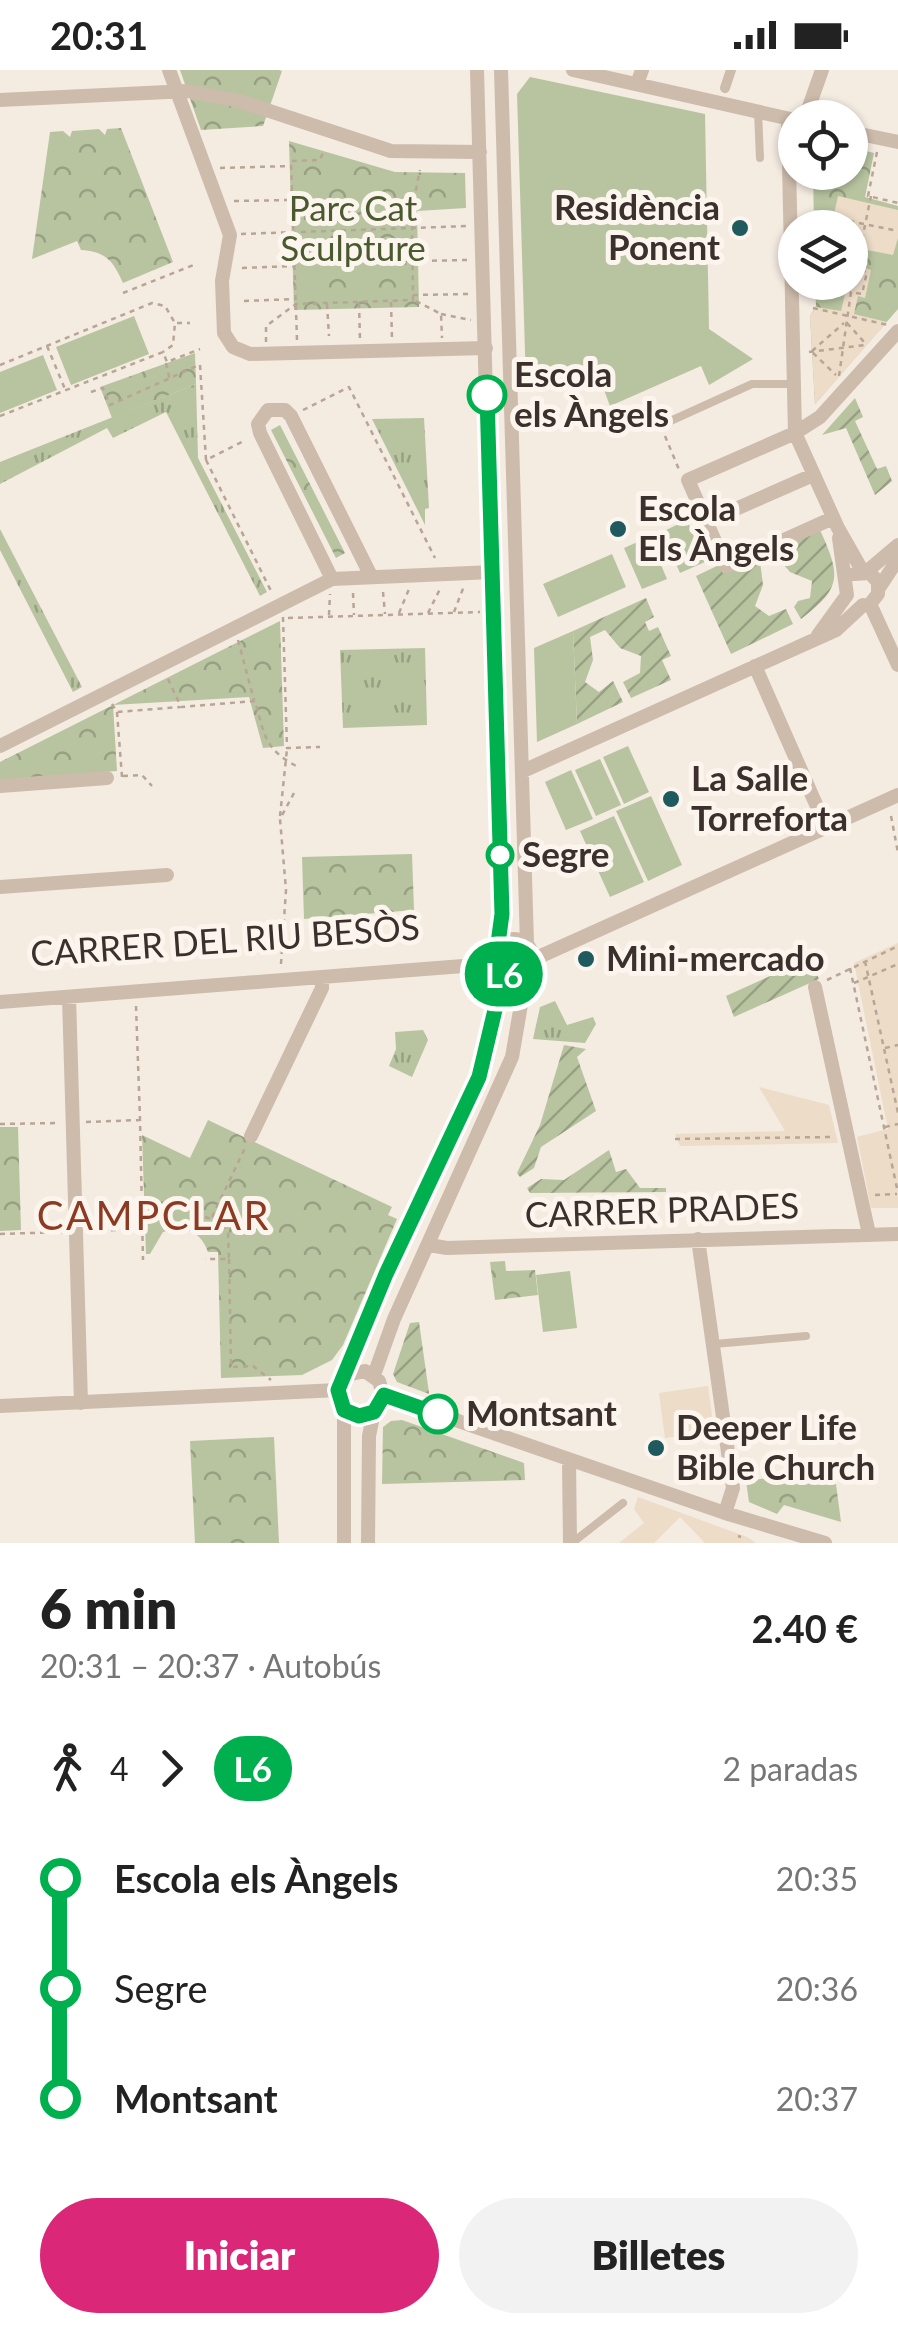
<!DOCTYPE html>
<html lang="es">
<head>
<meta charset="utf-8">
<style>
	body { margin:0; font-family:Lato,sans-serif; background:#f2f2f2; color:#222; height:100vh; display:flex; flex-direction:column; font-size:38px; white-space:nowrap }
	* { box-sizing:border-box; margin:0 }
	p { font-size:32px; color:#767676 }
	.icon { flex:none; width:55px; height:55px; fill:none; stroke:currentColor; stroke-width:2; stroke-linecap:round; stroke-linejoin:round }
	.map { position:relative; height:1473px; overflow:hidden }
	.side { display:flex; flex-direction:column; background:#fff; flex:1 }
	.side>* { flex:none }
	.badge { padding:0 20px; border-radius:32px; font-size:35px; line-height:65px }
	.fabs { position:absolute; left:778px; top:30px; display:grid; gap:20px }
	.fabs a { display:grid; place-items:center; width:90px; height:90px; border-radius:50%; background:#fff; box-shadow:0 2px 8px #0004; font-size:50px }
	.map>.badge { position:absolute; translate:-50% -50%; box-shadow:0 0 0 5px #fff }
	.legs { display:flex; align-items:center; gap:15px; height:110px; padding:0 40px; font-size:32px }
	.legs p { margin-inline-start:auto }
	.headline { display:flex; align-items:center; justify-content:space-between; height:170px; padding:0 40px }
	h1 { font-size:55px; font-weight:800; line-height:75px }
	.button { display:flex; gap:20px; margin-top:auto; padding:20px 40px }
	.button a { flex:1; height:115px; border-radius:60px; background:#db2777; color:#fff; font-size:40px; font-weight:800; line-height:115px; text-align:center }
	.button a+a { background:#f2f2f2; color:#222 }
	ul { padding:0 40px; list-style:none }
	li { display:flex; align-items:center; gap:35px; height:110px; font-size:38px }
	li i { display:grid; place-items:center; width:15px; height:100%; margin:0 12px; background:currentColor }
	li i::after { content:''; width:25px; height:25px; margin:-12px; border:8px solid; border-radius:50%; background:#fff }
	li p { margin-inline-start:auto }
	li:first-child i { background:linear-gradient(#0000 50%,currentColor 0) }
	li:last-child i { background:linear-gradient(currentColor 50%,#0000 0) }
	.status { display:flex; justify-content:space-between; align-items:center; height:70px; padding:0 50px; background:#fff; direction:ltr }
	.status svg { height:28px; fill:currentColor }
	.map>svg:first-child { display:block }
	.grass { fill:url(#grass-tufts) }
	.park { fill:url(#park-crowns) }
	.garden { fill:url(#garden-furrows) }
	.pitch { fill:#b8c4a0 }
	.plaza { fill:#ecdcc8 }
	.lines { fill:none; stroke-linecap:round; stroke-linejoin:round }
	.path { stroke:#b9a596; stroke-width:2.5; stroke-dasharray:5 5; stroke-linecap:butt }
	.service { stroke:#cdbbac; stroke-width:8 }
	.pedestrian { stroke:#cdbbac; stroke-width:10 }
	.minor { stroke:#cdbbac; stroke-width:14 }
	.line-1-casing { stroke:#fff; stroke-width:22 }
	.line-1 { stroke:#00b04f; stroke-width:15 }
	.poi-dot { fill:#1f5a5e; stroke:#fbf5ee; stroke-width:4 }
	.stop-1-dot { fill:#fff; stroke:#00b04f; stroke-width:5 }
	.labels { text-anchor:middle; stroke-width:10; stroke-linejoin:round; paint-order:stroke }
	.poi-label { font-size:35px; font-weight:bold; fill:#3b302b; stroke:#fbf5ee; text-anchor:start }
	.park-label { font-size:35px; fill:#4a5a2e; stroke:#fbf5ee }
	.stop-label { font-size:35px; font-weight:bold; fill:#3b302b; stroke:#fbf5ee; text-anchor:start }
	.street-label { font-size:35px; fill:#3b302b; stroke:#fbf5ee }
	.quarter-label { font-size:40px; letter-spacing:2.5px; fill:#8c3b22; stroke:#fbf5ee }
</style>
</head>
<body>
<div class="status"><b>20:31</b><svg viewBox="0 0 49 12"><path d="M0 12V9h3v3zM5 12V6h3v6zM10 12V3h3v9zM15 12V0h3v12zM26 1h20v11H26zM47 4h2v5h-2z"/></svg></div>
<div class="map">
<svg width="898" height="1473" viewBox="0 0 898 1473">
	<defs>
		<pattern id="grass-tufts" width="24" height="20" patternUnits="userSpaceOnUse" patternTransform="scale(2.5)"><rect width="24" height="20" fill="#b8c4a0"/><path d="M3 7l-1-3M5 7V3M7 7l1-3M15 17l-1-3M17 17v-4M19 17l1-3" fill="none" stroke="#97a083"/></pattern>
		<pattern id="park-crowns" width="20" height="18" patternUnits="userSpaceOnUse" patternTransform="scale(2.5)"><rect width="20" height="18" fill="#b8c4a0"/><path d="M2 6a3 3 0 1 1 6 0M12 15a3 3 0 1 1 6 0" fill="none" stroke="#97a083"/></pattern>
		<pattern id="garden-furrows" width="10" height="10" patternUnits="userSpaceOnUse" patternTransform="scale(2.5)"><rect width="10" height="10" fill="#b8c4a0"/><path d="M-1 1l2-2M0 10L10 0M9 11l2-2" fill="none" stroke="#97a083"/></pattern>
	</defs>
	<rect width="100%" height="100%" fill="#f4ebe1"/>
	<path class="grass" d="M196 314 198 388 267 522 260 526 166 342 113 368 107 358 0 414V392Z
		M424 348 429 438 425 439V455L372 349Z
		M0 459 82 617 73 622 0 480Z
		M425 578 427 655 343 658 340 580Z
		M555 931 567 955 593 947 596 954 585 973 533 969 540 937Z
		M423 960 428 970 412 1007 389 996 396 979 395 962Z"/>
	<path class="park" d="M180 0H279L282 1 263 56 201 60Z
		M121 58 173 192 123 213C113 191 107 182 81 180L77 171 32 189 50 62 63 61 70 67 72 61 99 59 105 65 107 59Z
		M289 71 395 102 465 103 466 138 417 141 419 237 294 240Z
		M850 77 874 83 865 127 898 136V239L815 334 810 246 816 236 815 213 850 212V158L814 157 813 103 850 102Z
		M195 283 196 314 112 348 100 317Z
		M280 355 345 483 336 488 271 360Z
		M280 551 284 676 263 678 249 627 113 635 117 701 0 710V692Z
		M412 784 414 840 304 849 302 787Z
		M208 1050 392 1137 388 1145 397 1149 343 1275 332 1290 302 1305 221 1308 218 1182H208C200 1159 184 1157 163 1162L150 1184H146L142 1065 190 1088Z
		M0 1057H18L21 1160 0 1161Z
		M505 1191 506 1201 535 1200 538 1225 495 1230 490 1192Z
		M402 1350 524 1393 525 1410 382 1414 383 1357 391 1351Z
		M274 1367 279 1473H195L190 1371Z
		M834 1399 841 1452 784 1435 777 1444 749 1432 746 1411Z"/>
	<path class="garden" d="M855 328 863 347 855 351 877 399 886 396 892 411 875 425 846 358 822 365Z
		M820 460C841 506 842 518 801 549L794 537 798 531 810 528 812 511 790 502 775 485 760 491 763 515 755 536 769 546 786 539 793 554 731 584 696 506 719 495 723 503Z
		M646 528 654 547 645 552 649 561 658 557 671 586 662 590 671 610 631 628 623 612 640 603 641 586 620 578 605 560 590 567 593 590 585 612 599 622 613 611 623 632 577 654 573 561Z
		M810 888 819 909 734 947 726 926Z
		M564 975 586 979 577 987 596 1041 541 1077 534 1098 520 1107 517 1103 540 1055Z
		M609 1080 616 1102 626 1099 640 1118H666V1122L530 1123 527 1118 541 1109 564 1110Z
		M419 1252 429 1323V1324L397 1312 393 1304 410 1253Z"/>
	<path class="pitch" d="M530 7 705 44 709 259 753 289 709 315 701 296 610 336 601 312 526 314 517 24Z
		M134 246 149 284 71 315 56 277Z
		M43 285 57 320 0 343V302Z
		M687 450 705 492 680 503 662 462Z
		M649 467 667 509 642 519 624 478Z
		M612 484 626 517 558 547 543 514Z
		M573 561 577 654 537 672 534 578Z
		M628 676 649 722 624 734 603 687Z
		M600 689 621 735 596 746 575 700Z
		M571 700 593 749 566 760 545 712Z
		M651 726 682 795 648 811 616 741Z
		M614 746 644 812 610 827 580 761Z
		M570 1201 577 1258 543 1262 536 1205Z"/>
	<path class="plaza" d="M838 126 898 140V168L893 185 867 180 863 197 871 200 865 228 858 226 854 244 887 252 815 334 810 246 816 237 841 241 845 224 837 221 838 213 850 212 854 177 850 158 831 157 832 151 814 147V140L834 144Z
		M898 873V1138H871L857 1067 888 1059 854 893Z
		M759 1017 829 1035 838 1073 680 1076 675 1064 785 1061Z
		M708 1316 714 1361 665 1368 659 1323Z
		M638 1427 747 1467 756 1473H705L680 1447 654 1473H619L644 1453 634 1439Z"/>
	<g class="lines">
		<path class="path" d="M877 82 868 126 898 133
			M220 98 291 96
			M234 131 291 130
			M810 143 898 161
			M241 164 468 156
			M412 191 469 190
			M242 198 295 196
			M842 212 840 220 851 222
			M123 223 196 194
			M413 225 470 224
			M244 231 296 229
			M416 231 441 244 442 268
			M391 232 392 269
			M359 233 360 270
			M327 234 329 266
			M813 238 888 255
			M441 244 471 250
			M177 253H190
			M847 253 865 273
			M297 270 291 91 320 90 324 80
			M266 272V256L296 234 413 230 412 139 420 100
			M47 276 65 319
			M812 281 844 253
			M809 282 865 275
			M813 283 836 305
			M166 293 170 311
			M0 295 152 233 165 236 175 253 173 275 163 282
			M200 295 206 390 246 370
			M839 306 851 222 862 224 867 202 856 199 871 126
			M91 322 103 318 110 335 199 295
			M303 340 349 317 435 488
			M0 346 163 282 167 292 200 279
			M665 366 680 402
			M206 390 272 523
			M383 522 385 544
			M353 523 354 545
			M454 542 464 516
			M399 543 409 519
			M428 543 440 519
			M329 545 330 524
			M283 547 287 678 320 677
			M288 548 480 542
			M238 570 254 630
			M168 609 181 637 255 631C265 666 264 679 298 697
			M112 634 117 642 180 637
			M117 642 122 707H118
			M123 706 142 705 152 716
			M280 746 287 679
			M891 746 898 783
			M865 891 898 1043
			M281 894 286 820 280 749 294 723
			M850 898 898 1123
			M827 910 898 876
			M854 913 898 894
			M136 936 140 1049
			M885 978 898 975
			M86 1052 140 1050 143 1190
			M0 1054 58 1053
			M885 1057 898 1054
			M675 1069 833 1067
			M875 1125 897 1124
			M205 1147 222 1152 228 1164 229 1189H205
			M212 1147 246 1076
			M91 1161 142 1159
			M0 1164 63 1162
			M229 1189 231 1297 253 1296 271 1310
			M738 1466 741 1467"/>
		<path class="service" d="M758 42 760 88
			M666 353 752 314H792
			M714 1274 806 1266
			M572 1473 623 1433"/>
		<path class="pedestrian" d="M725 18 731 0"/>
		<path class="minor" d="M169 0 230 165 222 211 224 263 233 277 250 284 486 278
			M477 0 501 874
			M501 0 527 874
			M573 0 795 50
			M637 14 642 0
			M0 30 188 21 239 31 391 81 480 82
			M805 48 822 0
			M788 49 795 363 838 458 863 502
			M850 62 898 72
			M833 448 726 496 688 410 795 363 820 347 898 261
			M706 452 813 405
			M839 468 847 525
			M866 502 898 475
			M854 504 870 503 878 512V524L870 534
			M332 509 260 363 258 354 268 340H285L291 346 371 506
			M879 518 898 489
			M870 534 898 595
			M818 565 847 525
			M755 596 826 757
			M0 676 332 509 493 502
			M523 701 836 560 863 535
			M0 716 107 708
			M0 817 167 805
			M496 887a18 18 0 1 1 36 0a18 18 0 1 1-36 0Z
			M532 890 898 725
			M815 917 869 1164
			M69 927 81 1333
			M0 932 476 895 501 900
			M251 1066 322 918V907
			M698 1169 733 1418 725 1443
			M429 1175 447 1178 898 1164
			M347 1305 365 1301 379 1311 383 1325 374 1342 351 1344 340 1334 338 1320 386 1203 479 1007 504 902
			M374 1305 394 1249 512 987 527 900
			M383 1325 725 1443 825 1473
			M0 1336 338 1320
			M344 1340V1473
			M569 1390 570 1473
			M368 1473 369 1366 374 1342"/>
	</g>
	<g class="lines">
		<defs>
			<path id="line-1" d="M438 1344 384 1325 374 1342 359 1346 344 1340 338 1320 386 1204 479 1007 504 902 496 888 502 844 487 325"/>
		</defs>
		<use href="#line-1" class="line-1-casing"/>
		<use href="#line-1" class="line-1"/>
	</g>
	<g class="poi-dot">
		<circle cx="740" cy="158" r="10"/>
		<circle cx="618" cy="459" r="10"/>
		<circle cx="671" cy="729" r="10"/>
		<circle cx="586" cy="889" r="10"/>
		<circle cx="656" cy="1378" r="10"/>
	</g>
	<g class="stop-1-dot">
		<circle cx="487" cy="325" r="18"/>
		<circle cx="500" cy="785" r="12"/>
		<circle cx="438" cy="1344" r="18"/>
	</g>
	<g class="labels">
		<g class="poi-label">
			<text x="720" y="150" text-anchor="end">Residència<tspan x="720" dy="40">Ponent</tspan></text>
			<text x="638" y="451">Escola<tspan x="638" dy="40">Els Àngels</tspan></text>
			<text x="691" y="721">La Salle<tspan x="691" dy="40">Torreforta</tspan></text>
			<text x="606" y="901">Mini-mercado</text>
			<text x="676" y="1370">Deeper Life<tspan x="676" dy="40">Bible Church</tspan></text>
		</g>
		<g class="park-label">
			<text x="353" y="151">Parc Cat<tspan x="353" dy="40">Sculpture</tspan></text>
		</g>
		<g class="stop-label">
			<text x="514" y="317">Escola<tspan x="514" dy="40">els Àngels</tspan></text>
			<text x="522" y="797">Segre</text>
			<text x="466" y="1356">Montsant</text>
		</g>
		<g class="street-label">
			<text transform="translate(225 871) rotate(-4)" y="12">CARRER DEL RIU BESÒS</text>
			<text transform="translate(662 1141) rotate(-2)" y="12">CARRER PRADES</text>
		</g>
		<g class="quarter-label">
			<text x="154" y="1160">CAMPCLAR</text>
		</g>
	</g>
</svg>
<div class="fabs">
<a><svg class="icon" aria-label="locate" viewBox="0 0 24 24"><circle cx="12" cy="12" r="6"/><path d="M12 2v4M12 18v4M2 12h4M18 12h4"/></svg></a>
<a><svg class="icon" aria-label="layers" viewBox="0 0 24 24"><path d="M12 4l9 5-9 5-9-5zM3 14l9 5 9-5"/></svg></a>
</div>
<b class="badge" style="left:504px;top:904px;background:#00b04f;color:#fff">L6</b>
</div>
<section class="side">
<div class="headline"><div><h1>6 min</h1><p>20:31 – 20:37 · Autobús</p></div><b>2.40 €</b></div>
<div class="legs"><svg class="icon" aria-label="walk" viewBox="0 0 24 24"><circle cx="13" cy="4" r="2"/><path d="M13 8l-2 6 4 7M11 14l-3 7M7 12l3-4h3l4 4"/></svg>4<svg class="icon" aria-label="forward" viewBox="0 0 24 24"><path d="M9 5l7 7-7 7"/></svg><b class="badge" style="background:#00b04f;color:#fff">L6</b><p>2 paradas</p></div>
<ul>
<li><i style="color:#00b04f"></i><b>Escola els Àngels</b><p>20:35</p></li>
<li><i style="color:#00b04f"></i><span>Segre</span><p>20:36</p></li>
<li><i style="color:#00b04f"></i><b>Montsant</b><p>20:37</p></li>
</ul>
<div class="button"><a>Iniciar</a><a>Billetes</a></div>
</section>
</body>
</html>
